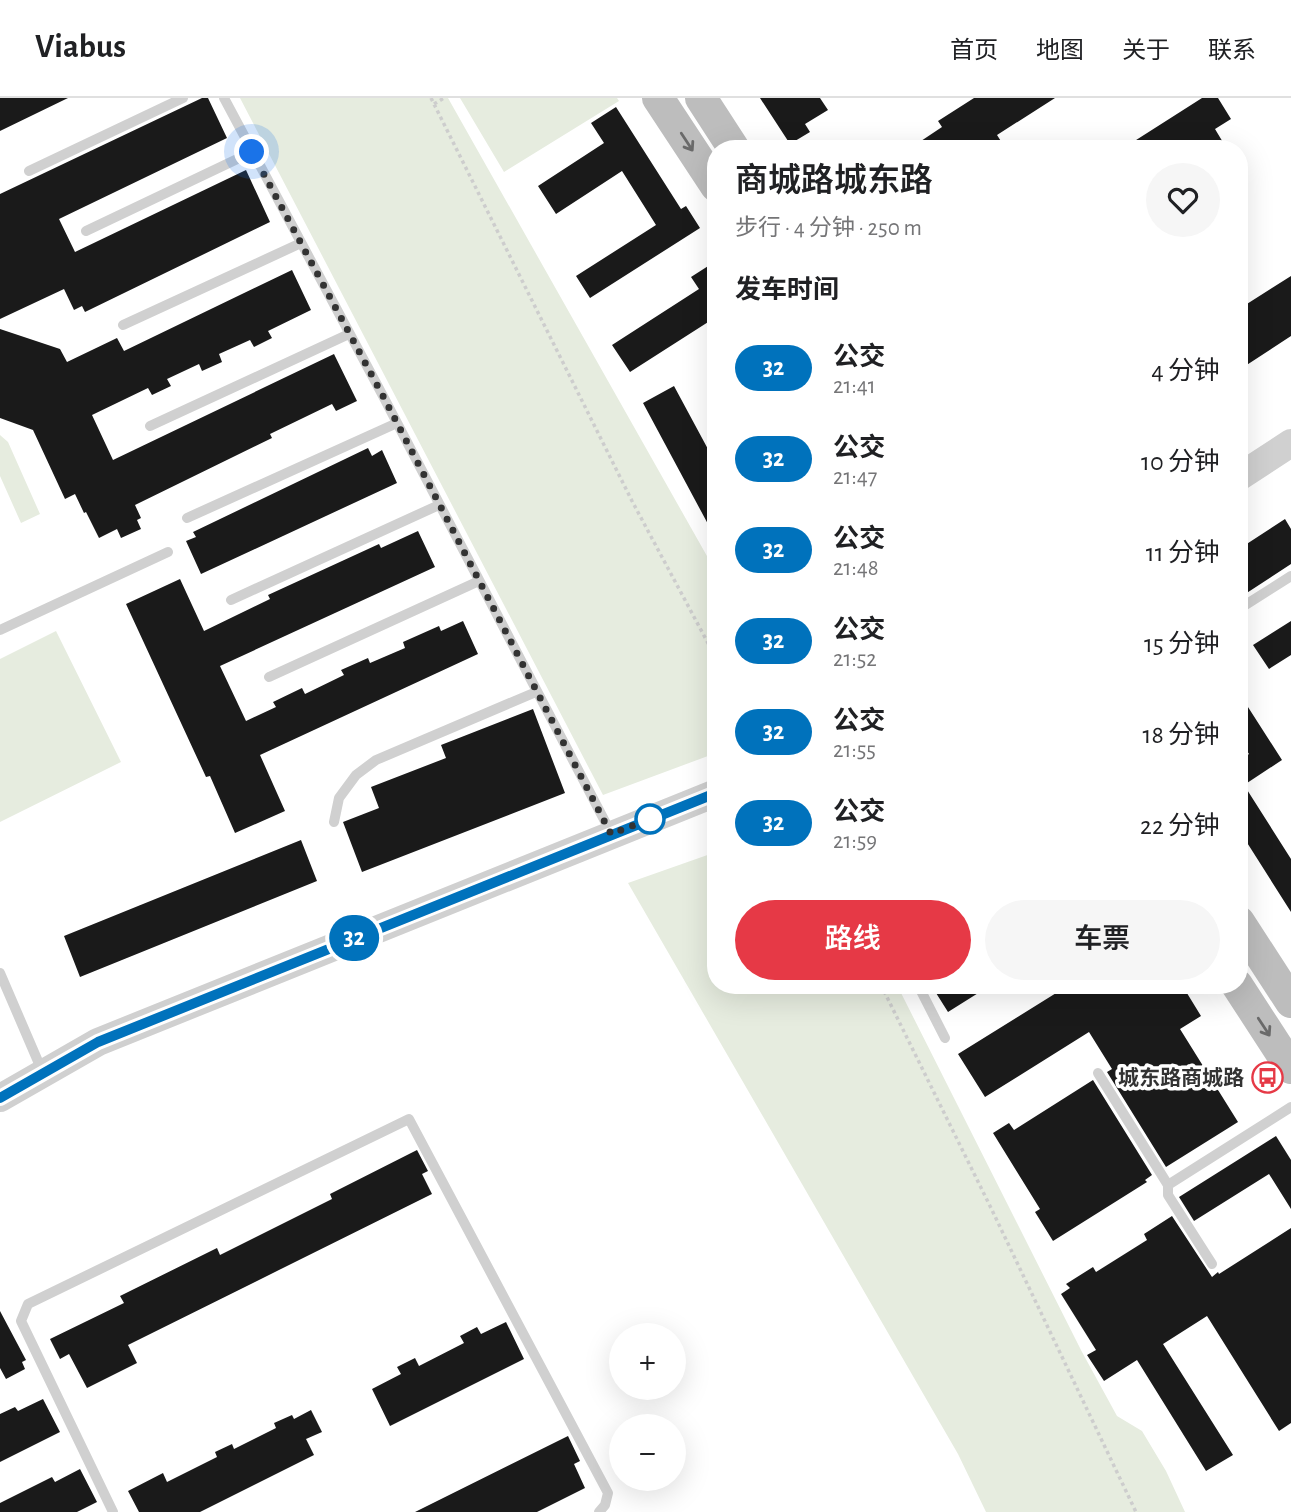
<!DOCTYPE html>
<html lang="zh">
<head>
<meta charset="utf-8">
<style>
	body { margin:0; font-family:"Alegreya Sans","Noto Sans SC",sans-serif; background:#f6f6f6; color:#202124; height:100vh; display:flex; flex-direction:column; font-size:26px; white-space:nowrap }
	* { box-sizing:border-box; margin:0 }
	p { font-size:23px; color:#757577 }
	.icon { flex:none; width:38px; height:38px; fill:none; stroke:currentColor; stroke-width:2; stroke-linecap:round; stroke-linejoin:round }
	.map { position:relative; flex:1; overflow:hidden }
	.details { position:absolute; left:707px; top:42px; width:541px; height:854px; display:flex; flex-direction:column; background:#fff; border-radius:28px; box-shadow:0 7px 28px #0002 }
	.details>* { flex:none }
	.badge { padding:0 14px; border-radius:23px; font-size:24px; line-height:46px }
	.buttons { position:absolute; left:609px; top:1225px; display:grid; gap:14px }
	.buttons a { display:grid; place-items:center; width:77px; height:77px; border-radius:50%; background:#fff; box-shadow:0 7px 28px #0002; font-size:35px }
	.you { position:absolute; width:35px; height:35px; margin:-18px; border:5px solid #fff; border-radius:50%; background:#1a73e8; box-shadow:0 0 0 10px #1a73e833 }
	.map>.badge { position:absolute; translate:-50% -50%; box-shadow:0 0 0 4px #fff }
	h2 { padding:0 28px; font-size:26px; line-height:63px }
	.round { display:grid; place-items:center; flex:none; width:74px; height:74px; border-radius:37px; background:#f6f6f6 }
	.overview { display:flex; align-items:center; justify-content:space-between; height:119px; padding:0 28px }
	h1 { font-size:33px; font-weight:600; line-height:52px }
	.action { display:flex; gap:14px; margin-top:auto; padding:14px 28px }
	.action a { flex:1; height:80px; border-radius:42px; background:#e63946; color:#fff; font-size:28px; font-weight:600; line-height:80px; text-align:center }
	.action a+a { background:#f6f6f6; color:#202124 }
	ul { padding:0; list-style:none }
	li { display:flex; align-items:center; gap:21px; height:91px; padding:0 28px }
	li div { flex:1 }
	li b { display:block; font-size:26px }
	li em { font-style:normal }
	li .badge { min-width:77px; font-weight:700; text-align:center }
	header { display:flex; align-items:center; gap:42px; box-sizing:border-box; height:98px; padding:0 35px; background:#fff; border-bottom:2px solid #e0e0e0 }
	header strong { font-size:33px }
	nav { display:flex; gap:38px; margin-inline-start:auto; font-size:24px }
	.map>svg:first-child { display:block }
	.green { fill:#e6ecdf }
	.building { fill:#1a1a1a }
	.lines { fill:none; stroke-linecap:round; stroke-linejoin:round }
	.path { stroke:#cdcdcd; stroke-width:3.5; stroke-dasharray:3.5 3.5; stroke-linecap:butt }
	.service { stroke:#d0d0d0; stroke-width:10 }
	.tertiary { stroke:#d0d0d0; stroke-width:28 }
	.secondary { stroke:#bdbdbd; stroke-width:32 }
	.oneway { stroke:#6a6a6a }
	.line-casing { stroke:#fff; stroke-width:16 }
	.line { stroke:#0072bc; stroke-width:10 }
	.walk { stroke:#333; stroke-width:7; stroke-dasharray:0 12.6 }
	.stop-dot { fill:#fff; stroke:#0072bc; stroke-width:3.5 }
	.labels { text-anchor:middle; stroke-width:7; stroke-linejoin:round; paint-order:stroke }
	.poi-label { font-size:21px; font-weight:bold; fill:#333; stroke:#fff; text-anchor:end }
</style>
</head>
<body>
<header>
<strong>Viabus</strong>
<nav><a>首页</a><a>地图</a><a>关于</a><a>联系</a></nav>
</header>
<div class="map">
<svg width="1291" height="1414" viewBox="0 0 1291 1414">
	<rect width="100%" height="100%" fill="#fff"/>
	<path class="green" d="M240 0H448L716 474V655L603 697Z
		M460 0H617L619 3 504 74Z
		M0 337 8 344 40 416 21 425 0 378Z
		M56 533 121 664 0 724V561Z
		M716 754V887H897L1082 1254 1117 1318 1142 1333 1166 1373 1185 1414H986L958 1356 628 785Z"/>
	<path class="building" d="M0 0H68L0 33Z
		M202 0H208L227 40 59 121 75 154 246 72 270 124 85 214 82 208 74 212 64 191 0 221V96Z
		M760 0H820L828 12 805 26 810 34 790 46Z
		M974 0H1055L997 37 1006 51H909L942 29 938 23Z
		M1202 0H1218L1231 21 1215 31 1227 51H1122Z
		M616 9 681 111 686 108 700 130 590 200 576 178 656 127 622 73 556 116 538 88 604 45 591 25Z
		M716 163V219L630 274 612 247 699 191 691 179Z
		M292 172 311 212 268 233 272 240 254 249 250 242 219 256 222 264 202 273 199 266 167 281 171 288 152 297 148 290 92 317 113 362 334 256 357 303 336 313 332 306 270 336 272 340 135 407 141 420 137 422 141 431 121 440 117 431 99 440 86 414 84 415 75 396 65 401 33 332 0 320V231L60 251 67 264 117 240 124 253Z
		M1291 178V238L1239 272V211Z
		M674 288 716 366V441L643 305Z
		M368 350 372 358 382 352 397 385 201 476 186 443 196 439 193 434Z
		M1285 421 1291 431V466L1239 500V451Z
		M418 433 435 469 220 568 246 623 276 609 273 604 302 590 305 596 344 577 341 572 368 560 370 565 405 550 403 544 439 528 441 533 463 523 478 556 260 657 285 713 235 735 210 678 206 679 126 506 180 481 204 533 270 501 268 497 379 446 381 450Z
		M1291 523V557L1269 571 1253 547Z
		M1239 595 1282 662 1244 687 1291 761V814L1239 732V663L1249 656 1239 641Z
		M533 611 565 695 362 774 343 724 379 710 371 689 446 660 441 647Z
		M301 742 317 783 80 879 64 838Z
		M931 887H991L948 914Z
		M1069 887H1182L1201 918 1180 931 1238 1024 1166 1069 1107 974 1112 971 1089 934 985 999 958 956Z
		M1093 982 1152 1077 1145 1082 1147 1084 1053 1143 1035 1114 1040 1111 993 1035 1009 1025 1014 1032Z
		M1276 1038 1291 1062V1111L1269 1076 1194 1123 1179 1099Z
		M417 1052 428 1073 422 1076 432 1096 128 1247 137 1265 87 1290 69 1256 60 1261 50 1241 124 1205 120 1198 217 1150 220 1157 332 1101 330 1096Z
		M1172 1118 1212 1179 1218 1174 1219 1176 1291 1130V1325L1279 1333 1207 1218 1163 1246 1233 1357 1206 1373 1137 1262 1104 1283 1087 1257 1096 1252 1061 1196 1070 1190 1066 1186 1093 1169 1096 1174 1147 1142 1144 1136Z
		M0 1213 26 1262 22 1264 25 1271 6 1281 0 1270Z
		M506 1224 524 1261 390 1328 372 1291 401 1276 397 1269 415 1260 419 1268 464 1245 460 1238 477 1229 481 1236Z
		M43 1301 60 1334 0 1364V1316L15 1309 18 1313Z
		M311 1312 322 1334 306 1341 314 1357 200 1414H139L128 1393 163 1375 167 1384 217 1359 215 1354 232 1346 234 1351 276 1330 274 1325 292 1317 294 1321Z
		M568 1338 580 1363 574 1366 585 1390 537 1414H415Z
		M80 1371 97 1404 77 1414H0V1405L52 1379 55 1384Z"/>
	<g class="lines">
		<path class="path" d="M431 0 632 403 716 560
			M434 6 444 0
			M881 887 991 1110 1136 1414"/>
		<path class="service" d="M224 0 383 298 611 735
			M29 73 183 0
			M86 133 252 54
			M123 227 301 145
			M150 328 349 236
			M187 420 397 325
			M231 502 439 407
			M1239 511 1291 478
			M0 532 168 454
			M269 579 479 483
			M334 724 339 700 356 677 376 662 536 594
			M0 875 43 975
			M918 887 945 940
			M1098 975 1168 1087 1291 1009
			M1168 1087V1097L1212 1166
			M113 1414 21 1223 28 1206 409 1021 608 1395 605 1407 599 1414"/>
		<path class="tertiary" d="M1239 379 1291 345
			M0 1000 98 944 716 695"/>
		<path class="secondary" d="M658 0 716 88
			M701 0 734 51
			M1239 824 1291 904
			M1237 887 1291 970"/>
	</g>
	<defs><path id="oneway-shaft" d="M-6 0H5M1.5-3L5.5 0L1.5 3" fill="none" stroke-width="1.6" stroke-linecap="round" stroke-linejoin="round" transform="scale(1.75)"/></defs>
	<g class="oneway">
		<use href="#oneway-shaft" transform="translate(687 44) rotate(57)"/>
		<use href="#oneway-shaft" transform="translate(1264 929) rotate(57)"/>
	</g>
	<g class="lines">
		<defs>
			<path id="line" d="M0 1000 98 944 716 695"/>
		</defs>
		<use href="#line" class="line-casing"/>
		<use href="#line" class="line"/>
		<path class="walk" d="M252 54 383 298 611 736 655 719 650 721"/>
	</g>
	<defs>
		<symbol id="bus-ring" viewBox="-11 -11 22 22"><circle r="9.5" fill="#fff" stroke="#e63946" stroke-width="1.5"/><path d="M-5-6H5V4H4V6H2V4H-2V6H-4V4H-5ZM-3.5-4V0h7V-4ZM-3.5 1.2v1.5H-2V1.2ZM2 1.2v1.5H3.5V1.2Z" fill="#e63946"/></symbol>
	</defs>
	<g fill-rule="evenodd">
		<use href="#bus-ring" x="1250" y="962" width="35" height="35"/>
	</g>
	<circle class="stop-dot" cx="650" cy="721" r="14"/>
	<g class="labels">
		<g class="poi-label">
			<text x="1244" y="987">城东路商城路</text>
		</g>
	</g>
</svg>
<div class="buttons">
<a>+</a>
<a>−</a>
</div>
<div class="you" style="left:252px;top:54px"></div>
<b class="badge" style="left:354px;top:840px;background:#0072bc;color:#fff">32</b>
<section class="details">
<div class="overview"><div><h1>商城路城东路</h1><p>步行 · 4 分钟 · 250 m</p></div><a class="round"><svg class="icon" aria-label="heart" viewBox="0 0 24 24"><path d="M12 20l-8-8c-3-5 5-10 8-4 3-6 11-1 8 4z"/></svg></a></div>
<h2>发车时间</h2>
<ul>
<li><span class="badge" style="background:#0072bc;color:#fff">32</span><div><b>公交</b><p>21:41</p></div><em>4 分钟</em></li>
<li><span class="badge" style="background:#0072bc;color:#fff">32</span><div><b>公交</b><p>21:47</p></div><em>10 分钟</em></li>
<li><span class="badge" style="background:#0072bc;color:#fff">32</span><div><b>公交</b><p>21:48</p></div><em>11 分钟</em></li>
<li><span class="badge" style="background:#0072bc;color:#fff">32</span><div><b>公交</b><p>21:52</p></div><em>15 分钟</em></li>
<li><span class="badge" style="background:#0072bc;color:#fff">32</span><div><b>公交</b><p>21:55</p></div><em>18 分钟</em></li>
<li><span class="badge" style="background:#0072bc;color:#fff">32</span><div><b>公交</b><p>21:59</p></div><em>22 分钟</em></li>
</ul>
<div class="action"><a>路线</a><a>车票</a></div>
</section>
</div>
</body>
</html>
